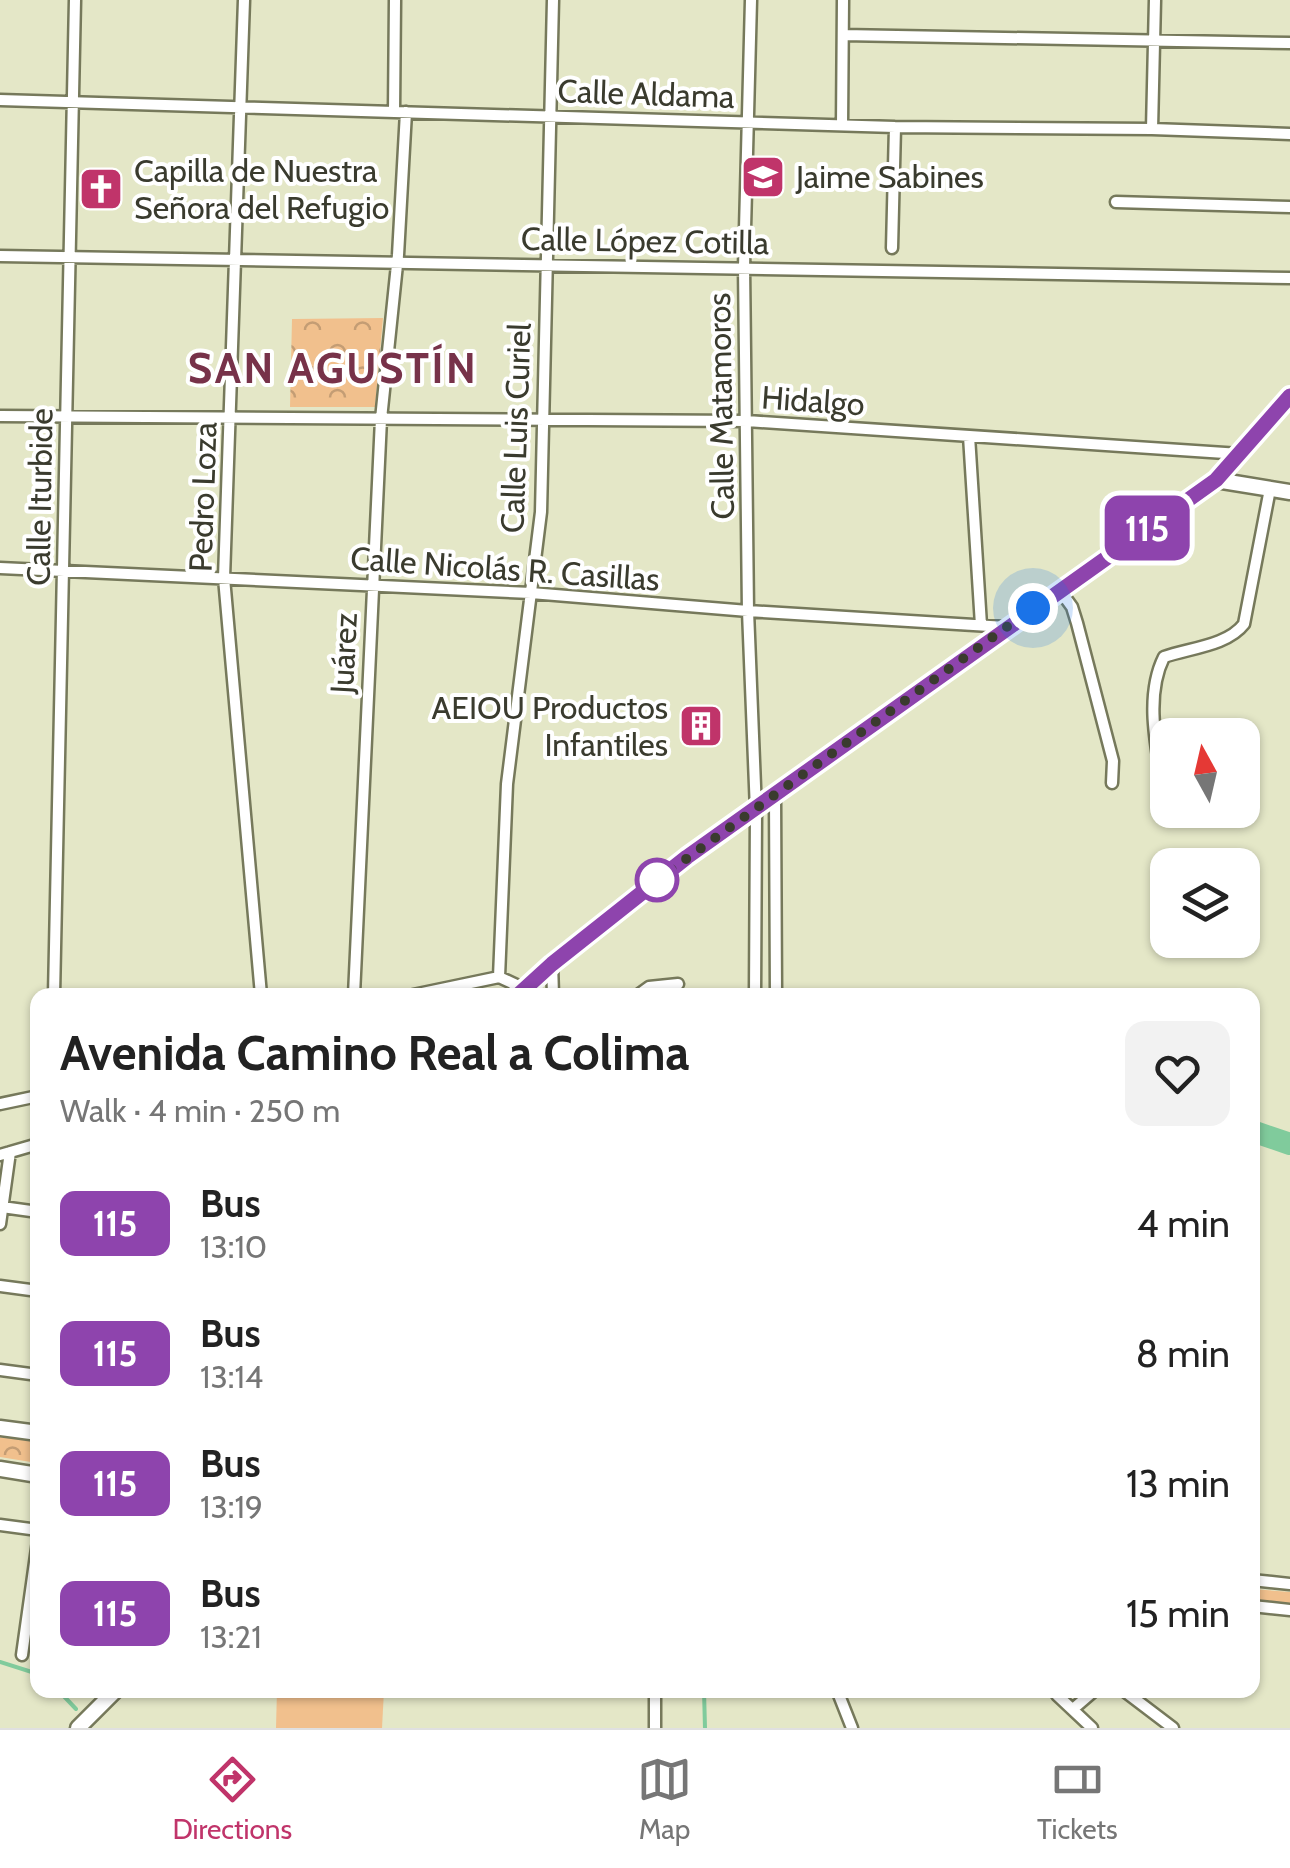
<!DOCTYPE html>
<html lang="en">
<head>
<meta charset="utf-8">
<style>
	body { margin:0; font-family:Cabin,sans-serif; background:#f2f2f2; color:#222; height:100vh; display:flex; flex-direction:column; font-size:38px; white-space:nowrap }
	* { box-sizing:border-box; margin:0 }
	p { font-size:32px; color:#767676 }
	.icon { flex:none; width:55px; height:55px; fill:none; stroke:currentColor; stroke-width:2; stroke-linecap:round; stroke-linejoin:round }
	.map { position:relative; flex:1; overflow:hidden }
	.panel { position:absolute; left:30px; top:988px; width:1230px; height:710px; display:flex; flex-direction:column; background:#fff; border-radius:20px; box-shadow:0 2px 8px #0004 }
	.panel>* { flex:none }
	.badge { padding:0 20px; border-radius:15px; font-size:35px; line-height:65px }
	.needle { width:65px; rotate:352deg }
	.buttons { position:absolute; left:1150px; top:718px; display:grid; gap:20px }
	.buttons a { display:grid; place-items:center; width:110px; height:110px; border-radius:20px; background:#fff; box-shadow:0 2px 8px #0004; font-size:50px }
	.you { position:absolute; width:50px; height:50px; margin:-25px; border:8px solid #fff; border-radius:50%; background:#1a73e8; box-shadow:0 0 0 15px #1a73e833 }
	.map>.badge { position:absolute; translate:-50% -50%; box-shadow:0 0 0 5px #fff }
	.round { display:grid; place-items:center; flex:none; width:105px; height:105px; border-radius:20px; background:#f2f2f2 }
	.summary { display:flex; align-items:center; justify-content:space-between; height:170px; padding:0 30px }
	h1 { font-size:48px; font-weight:700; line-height:75px }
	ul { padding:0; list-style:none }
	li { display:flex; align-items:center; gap:30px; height:130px; padding:0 30px }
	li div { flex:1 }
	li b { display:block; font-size:38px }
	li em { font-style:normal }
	li .badge { min-width:110px; font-weight:700; text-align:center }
	.tab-bar { display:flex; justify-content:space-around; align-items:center; height:140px; border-top:2px solid #e0e0e0; background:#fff; font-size:28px; color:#767676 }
	.tab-bar a { display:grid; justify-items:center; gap:5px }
	.tab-bar .on { color:#c0346a }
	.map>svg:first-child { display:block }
	.grass { fill:#f1c08d }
	.forest { fill:url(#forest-crowns) }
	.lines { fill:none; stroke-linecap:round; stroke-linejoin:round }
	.stream { stroke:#80cb9c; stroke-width:4 }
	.river { stroke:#80cb9c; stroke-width:22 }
	.street-casing { stroke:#76795b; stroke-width:15 }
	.secondary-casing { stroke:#76795b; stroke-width:19 }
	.street { stroke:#fff; stroke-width:10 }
	.secondary { stroke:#fff; stroke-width:14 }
	.line-casing { stroke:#fff; stroke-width:22 }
	.line { stroke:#8e44ad; stroke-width:15 }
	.walk { stroke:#3a3b2e; stroke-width:10; stroke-dasharray:0 18 }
	.stop-dot { fill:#fff; stroke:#8e44ad; stroke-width:5 }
	.labels { text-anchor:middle; stroke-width:8; stroke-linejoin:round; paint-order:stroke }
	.street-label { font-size:32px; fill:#3a3b2e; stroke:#fff }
	.poi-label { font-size:32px; fill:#3a3b2e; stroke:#fff; text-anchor:start }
	.district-label { font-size:42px; font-weight:bold; letter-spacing:2.5px; fill:#773249; stroke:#fff }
</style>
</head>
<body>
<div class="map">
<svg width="1290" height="1728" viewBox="0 0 1290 1728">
	<defs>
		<pattern id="forest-crowns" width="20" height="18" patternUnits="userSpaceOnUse" patternTransform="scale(2.5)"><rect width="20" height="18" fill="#f1c08d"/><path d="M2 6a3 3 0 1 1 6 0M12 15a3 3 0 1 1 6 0" fill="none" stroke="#c49d74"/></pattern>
	</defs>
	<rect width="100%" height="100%" fill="#e4e7c7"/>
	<path class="grass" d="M277 1690H384L382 1728H276Z"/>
	<path class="forest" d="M383 318 375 407H290L292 319Z
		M0 1432 37 1437V1463L0 1457Z
		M1252 1589 1290 1592V1604L1253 1601Z"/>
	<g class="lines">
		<path class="stream" d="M0 1662 38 1674
			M58 1690 76 1709
			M704 1690 705 1728"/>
		<path class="river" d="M1252 1131 1290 1144"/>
		<defs>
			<path id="street" d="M244 0 224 578 261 995
				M751 0 744 267 748 611 756 811 755 995
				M843 35 1290 43
				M0 100 895 127 1152 129 1290 134
				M394 112 395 0
				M842 125 843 0
				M1152 129 1155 0
				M1116 202 1290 207
				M892 248 895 127
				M0 256 1290 278
				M0 416 747 421 1240 454
				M969 436 981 625
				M0 568 531 593 748 611 1006 627
				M1059 589 1072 607 1077 623 1113 761 1112 783
				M775 797 776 995
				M1166 807C1160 760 1142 701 1164 657 1189 648 1227 646 1244 624L1270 489
				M552 963 553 995
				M499 977 507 784 541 512 553 0
				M54 995 75 0
				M354 995 381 419 398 255 406 112
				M413 995 499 977 523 988
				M638 995 649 987 678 984
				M0 1104 38 1096
				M0 1155 38 1144
				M2 1207 38 1212
				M0 1224 10 1152
				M0 1286 38 1291
				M0 1370 38 1375
				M0 1525 38 1530
				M1252 1580 1290 1584
				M1252 1606 1290 1610
				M22 1655 38 1541
				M655 1690V1728
				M837 1690 852 1728
				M1123 1690 1173 1728
				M1057 1695 1092 1728
				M1073 1709 1095 1690"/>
			<path id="secondary" d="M1216 480 1290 492
				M518 995 552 963 687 857 1216 480 1290 396
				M0 1428 38 1433
				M0 1469 38 1475
				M78 1728 116 1690"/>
		</defs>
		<use href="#street" class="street-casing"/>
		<use href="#secondary" class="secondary-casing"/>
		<use href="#street" class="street"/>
		<use href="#secondary" class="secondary"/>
	</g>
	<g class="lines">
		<defs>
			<path id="line" d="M518 995 552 964 687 857 1216 480 1290 396"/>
		</defs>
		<use href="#line" class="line-casing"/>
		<use href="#line" class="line"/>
		<path class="walk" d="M657 880 1033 608"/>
	</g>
	<defs>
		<symbol id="school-square" viewBox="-11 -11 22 22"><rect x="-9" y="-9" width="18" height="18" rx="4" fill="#c0346a" stroke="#fff"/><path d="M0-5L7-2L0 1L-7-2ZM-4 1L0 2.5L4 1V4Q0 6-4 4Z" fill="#fff"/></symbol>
		<symbol id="church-square" viewBox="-11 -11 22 22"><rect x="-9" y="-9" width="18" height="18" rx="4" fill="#c0346a" stroke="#fff"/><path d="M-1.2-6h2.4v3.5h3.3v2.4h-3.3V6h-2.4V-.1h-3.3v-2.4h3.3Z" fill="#fff"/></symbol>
		<symbol id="building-square" viewBox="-11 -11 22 22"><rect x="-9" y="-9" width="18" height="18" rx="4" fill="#c0346a" stroke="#fff"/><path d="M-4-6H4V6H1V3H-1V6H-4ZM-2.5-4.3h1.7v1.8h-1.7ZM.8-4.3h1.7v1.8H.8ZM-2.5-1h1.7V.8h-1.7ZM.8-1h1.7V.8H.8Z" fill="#fff"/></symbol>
	</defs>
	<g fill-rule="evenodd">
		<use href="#school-square" x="738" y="152" width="50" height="50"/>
		<use href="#church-square" x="76" y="164" width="50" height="50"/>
		<use href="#building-square" x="676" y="701" width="50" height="50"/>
	</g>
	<circle class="stop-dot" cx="657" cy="880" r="20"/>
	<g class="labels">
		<g class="street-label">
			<text transform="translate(646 94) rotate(2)" y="11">Calle Aldama</text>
			<text transform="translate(645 241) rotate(1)" y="11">Calle López Cotilla</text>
			<text transform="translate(813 401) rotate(4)" y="11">Hidalgo</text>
			<text transform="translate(721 406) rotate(-91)" y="11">Calle Matamoros</text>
			<text transform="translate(516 428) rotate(-88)" y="11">Calle Luis Curiel</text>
			<text transform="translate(40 497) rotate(-89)" y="11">Calle Iturbide</text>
			<text transform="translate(203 497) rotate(-88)" y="11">Pedro Loza</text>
			<text transform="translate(505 569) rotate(4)" y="11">Calle Nicolás R. Casillas</text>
			<text transform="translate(344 653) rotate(-87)" y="11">Juárez</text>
		</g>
		<g class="poi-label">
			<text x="134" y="182">Capilla de Nuestra<tspan x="134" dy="37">Señora del Refugio</tspan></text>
			<text x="796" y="188">Jaime Sabines</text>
			<text x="668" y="719" text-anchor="end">AEIOU Productos<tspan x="668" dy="37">Infantiles</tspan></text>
		</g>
		<g class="district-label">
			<text x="333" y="383">SAN AGUSTÍN</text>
		</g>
	</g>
</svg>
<div class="buttons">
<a><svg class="needle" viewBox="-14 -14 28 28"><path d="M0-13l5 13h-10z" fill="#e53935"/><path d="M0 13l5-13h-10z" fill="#767676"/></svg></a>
<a><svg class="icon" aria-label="layers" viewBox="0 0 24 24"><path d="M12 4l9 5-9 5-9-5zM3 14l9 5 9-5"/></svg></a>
</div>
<div class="you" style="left:1033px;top:608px"></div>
<b class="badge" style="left:1147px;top:528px;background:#8e44ad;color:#fff">115</b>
<section class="panel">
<div class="summary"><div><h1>Avenida Camino Real a Colima</h1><p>Walk · 4 min · 250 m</p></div><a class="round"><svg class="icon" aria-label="heart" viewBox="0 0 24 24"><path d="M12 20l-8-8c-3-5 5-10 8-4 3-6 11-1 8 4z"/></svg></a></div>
<ul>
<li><span class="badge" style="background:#8e44ad;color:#fff">115</span><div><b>Bus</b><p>13:10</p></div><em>4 min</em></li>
<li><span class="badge" style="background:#8e44ad;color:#fff">115</span><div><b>Bus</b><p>13:14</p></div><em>8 min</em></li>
<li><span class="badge" style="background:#8e44ad;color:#fff">115</span><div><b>Bus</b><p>13:19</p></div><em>13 min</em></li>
<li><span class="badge" style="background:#8e44ad;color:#fff">115</span><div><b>Bus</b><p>13:21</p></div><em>15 min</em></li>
</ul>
</section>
</div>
<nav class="tab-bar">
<a class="on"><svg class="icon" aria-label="directions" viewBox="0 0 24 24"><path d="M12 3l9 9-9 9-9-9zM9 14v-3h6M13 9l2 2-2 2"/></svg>Directions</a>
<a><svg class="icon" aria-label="map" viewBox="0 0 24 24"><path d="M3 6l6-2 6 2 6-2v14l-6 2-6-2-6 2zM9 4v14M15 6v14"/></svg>Map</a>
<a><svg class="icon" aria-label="tickets" viewBox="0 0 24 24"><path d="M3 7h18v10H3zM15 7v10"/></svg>Tickets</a>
</nav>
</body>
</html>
